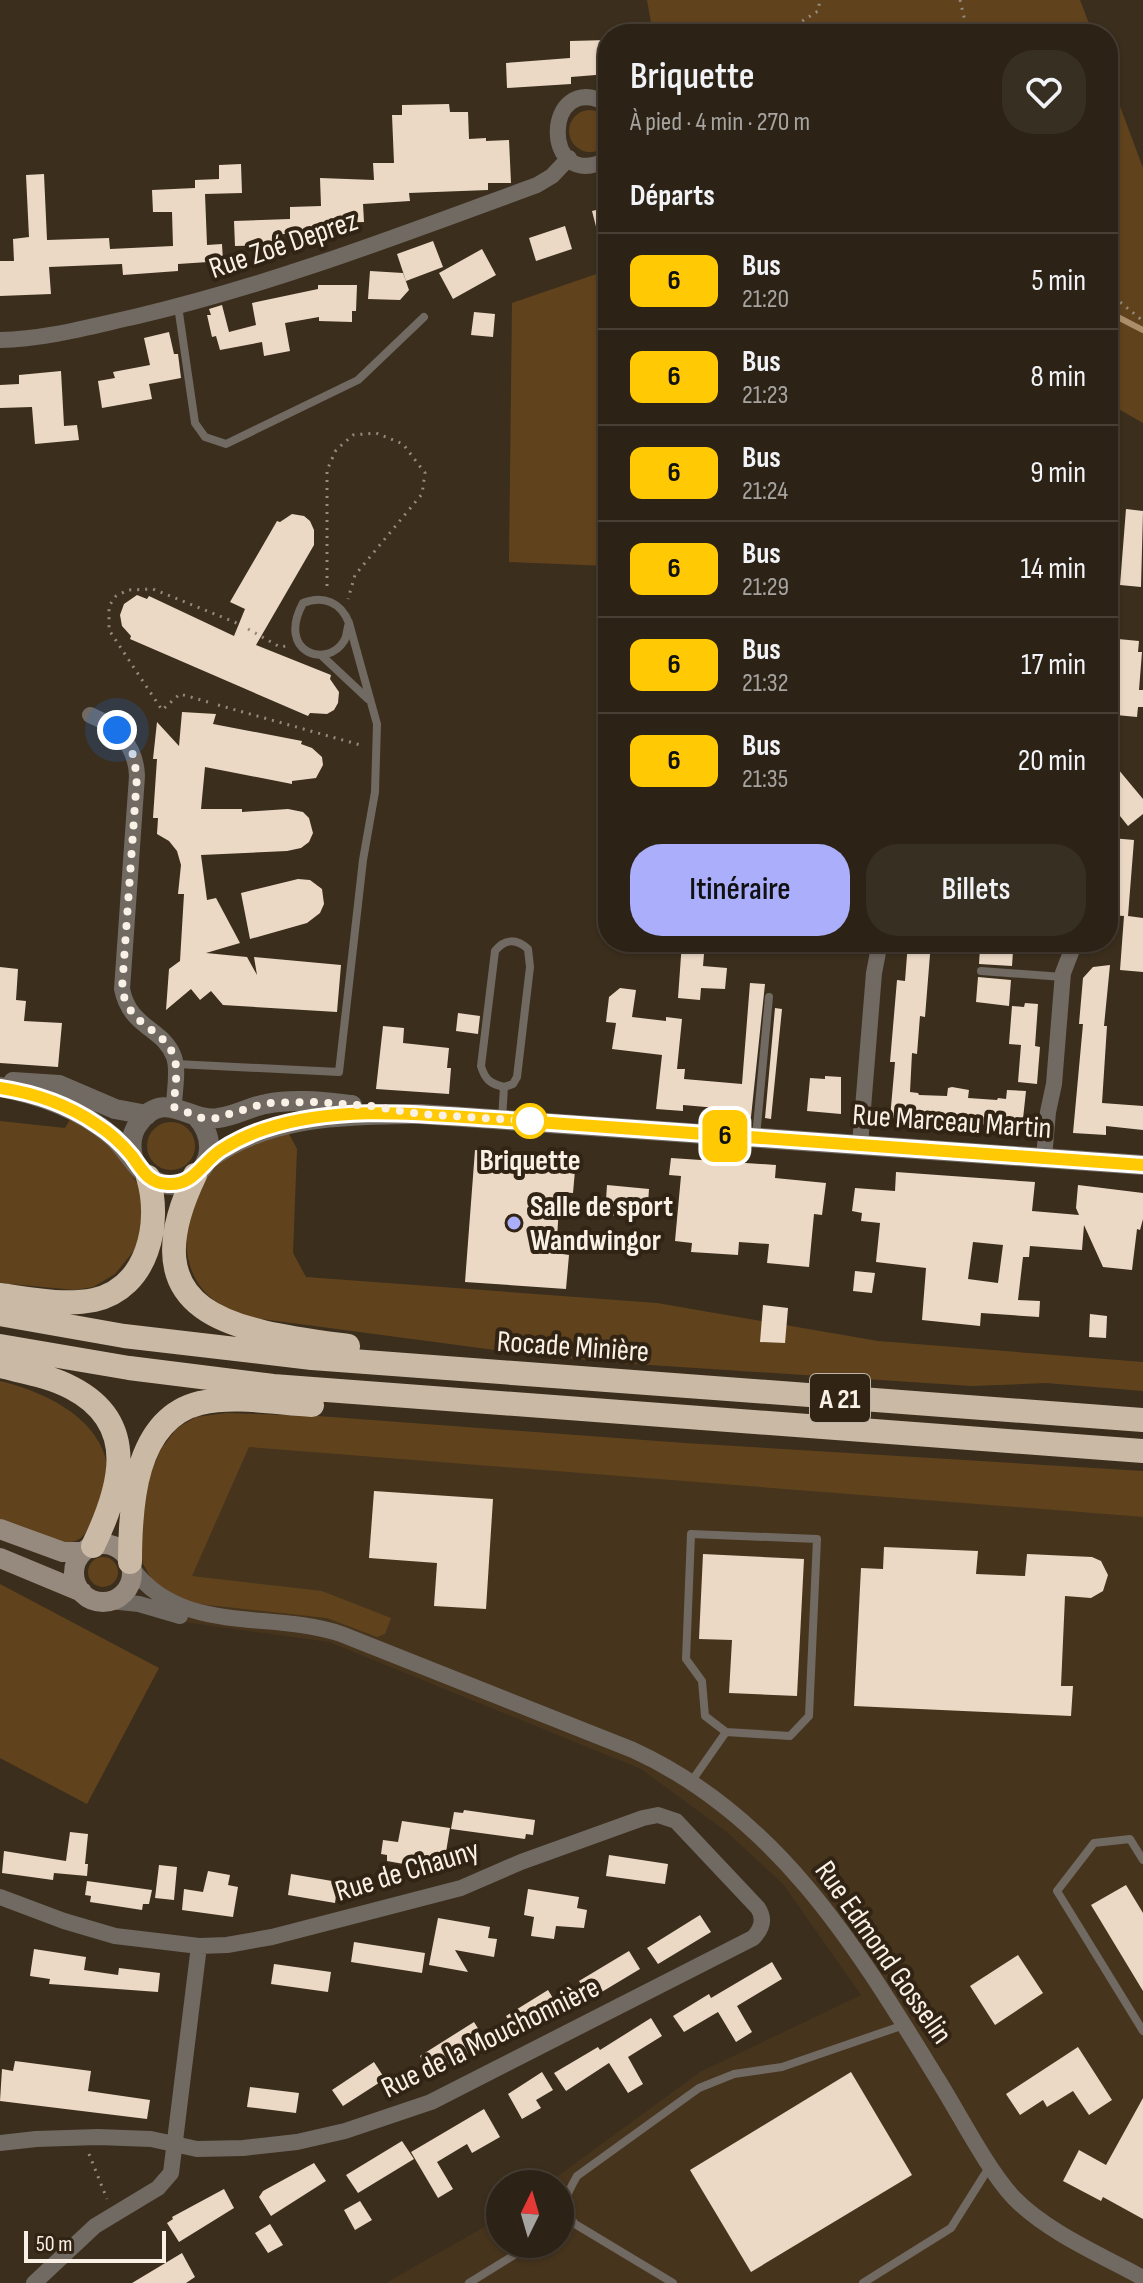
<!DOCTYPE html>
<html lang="fr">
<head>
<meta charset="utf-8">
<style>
	body { margin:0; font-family:"Sofia Sans Condensed",sans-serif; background:#382f23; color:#f1f3f6; height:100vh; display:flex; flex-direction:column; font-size:30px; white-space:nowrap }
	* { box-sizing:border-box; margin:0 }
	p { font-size:26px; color:#a6a4a1 }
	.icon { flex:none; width:44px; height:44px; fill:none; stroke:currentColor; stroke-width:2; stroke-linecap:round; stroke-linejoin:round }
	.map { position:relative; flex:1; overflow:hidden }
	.details { position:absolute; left:598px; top:24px; width:520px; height:928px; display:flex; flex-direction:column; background:#2c2216; border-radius:32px; box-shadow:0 2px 6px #0004,0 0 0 2px #483f35 }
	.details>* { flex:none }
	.badge { padding:0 16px; border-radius:12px; font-size:28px; line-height:52px }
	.needle { width:52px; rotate:5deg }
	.controls { position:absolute; left:486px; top:2170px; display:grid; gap:16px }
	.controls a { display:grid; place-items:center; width:88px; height:88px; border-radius:50%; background:#2c2216; box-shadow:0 2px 6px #0004,0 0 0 2px #483f35; font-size:40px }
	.scale { position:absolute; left:24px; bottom:20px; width:142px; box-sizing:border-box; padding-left:8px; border:4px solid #faf1e6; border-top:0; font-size:22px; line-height:28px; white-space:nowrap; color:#faf1e6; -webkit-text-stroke:6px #312414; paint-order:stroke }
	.you { position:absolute; width:40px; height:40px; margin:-20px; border:6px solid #fff; border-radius:50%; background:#1a73e8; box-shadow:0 0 0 12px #1a73e833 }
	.map>.badge { position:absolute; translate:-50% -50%; box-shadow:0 0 0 4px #fff }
	h2 { padding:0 32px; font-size:30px; line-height:72px }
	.round { display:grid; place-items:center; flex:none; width:84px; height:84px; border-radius:32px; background:#382f23 }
	.overview { display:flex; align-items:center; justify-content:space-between; height:136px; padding:0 32px }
	h1 { font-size:38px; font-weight:600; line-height:60px }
	.primary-button { display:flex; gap:16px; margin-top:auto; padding:16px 32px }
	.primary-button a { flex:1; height:92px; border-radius:32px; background:#abaffb; color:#111; font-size:32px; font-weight:600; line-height:92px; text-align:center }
	.primary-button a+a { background:#382f23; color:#f1f3f6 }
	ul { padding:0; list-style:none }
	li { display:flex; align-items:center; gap:24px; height:96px; padding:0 32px; border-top:2px solid #483f35 }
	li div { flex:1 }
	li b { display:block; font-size:30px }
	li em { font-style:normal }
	li .badge { min-width:88px; font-weight:700; text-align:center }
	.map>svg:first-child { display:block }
	.built { fill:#46341d }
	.green { fill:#60431d }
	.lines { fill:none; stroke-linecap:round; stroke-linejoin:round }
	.stream { stroke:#ac8f6a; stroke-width:6 }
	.building { fill:#ebd9c5; fill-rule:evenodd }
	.path { stroke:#958a7c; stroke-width:3; stroke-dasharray:2 6; stroke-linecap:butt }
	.service { stroke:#716a62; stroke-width:8 }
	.minor { stroke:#716a62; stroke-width:16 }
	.tertiary { stroke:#716a62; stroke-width:20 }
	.secondary { stroke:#958a7d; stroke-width:20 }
	.motorway { stroke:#cab9a5; stroke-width:24 }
	.line-casing { stroke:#fff; stroke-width:18 }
	.line { stroke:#ffc904; stroke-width:12 }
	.walk { stroke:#faf1e6; stroke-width:8; stroke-dasharray:0 14.4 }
	.stop-dot { fill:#fff; stroke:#ffc904; stroke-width:4 }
	.poi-dot { fill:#abaffb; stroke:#312414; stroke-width:3 }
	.labels { text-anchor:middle; stroke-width:8; stroke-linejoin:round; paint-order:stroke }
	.shield { fill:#312414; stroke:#beb4a7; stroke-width:2 }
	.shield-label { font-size:28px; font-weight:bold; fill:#faf1e6 }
	.street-label { font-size:30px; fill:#faf1e6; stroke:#312414 }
	.stop-label { font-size:30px; font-weight:bold; fill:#faf1e6; stroke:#312414 }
	.poi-label { font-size:30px; font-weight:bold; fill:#faf1e6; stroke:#312414; text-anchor:start }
</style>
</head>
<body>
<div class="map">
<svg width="1143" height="2283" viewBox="0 0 1143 2283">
	<rect width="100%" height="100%" fill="#3b2e1d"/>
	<path class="built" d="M249 1446 1143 1517V2283H386L500 2218V2244H560V2184H547L700 2072 861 1995 783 1884 728 1833 641 1769 329 1642 175 1621 191 1576Z"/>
	<path class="green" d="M647 0H1080L1093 34H653Z
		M1108 74 1143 168V423L1108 403Z
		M569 131a21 21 0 1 1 42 0a21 21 0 1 1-42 0Z
		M608 270V566L509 562 512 303Z
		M71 1118 114 1148 139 1186 145 1205 137 1247 115 1274 93 1287 75 1290 0 1283V1121L65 1128Z
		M147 1146a24 24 0 1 1 48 0a24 24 0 1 1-48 0Z
		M288 1132 297 1149 293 1253 306 1277 657 1303 878 1341 1143 1362V1391L1046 1383 972 1386 620 1363 525 1354 246 1317C229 1309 211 1302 200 1286 169 1242 194 1170 240 1146 254 1139 273 1136 288 1132Z
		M0 1381C47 1392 112 1423 108 1482 107 1493 98 1506 94 1516 88 1528 85 1540 71 1542 48 1545 21 1529 0 1522Z
		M226 1413 318 1416 685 1443 1143 1471V1517L249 1447 192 1576 322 1591 391 1618 385 1634 377 1637 327 1618 181 1602 152 1580 143 1564 140 1548 146 1483 161 1449 177 1428 196 1417Z
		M88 1572a15 15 0 1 1 30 0a15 15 0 1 1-30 0Z
		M0 1584 159 1668 87 1804 0 1758Z"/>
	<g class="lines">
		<path class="stream" d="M1108 312 1143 330"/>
	</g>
	<path class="building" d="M608 40V74L571 77V84L507 88 506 63 570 58V41Z
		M449 104 450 112H468L469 139 486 138V141L509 140 511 183H488V190L409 193 410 201 363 204 364 222 321 223 322 231 272 235V245L235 246 234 221 290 219V207L321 206 320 178 374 180 373 163H394L392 115H402V105Z
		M241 164 242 193 205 194 207 245 222 244 223 261 178 264V271L123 275 122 264 49 267 51 294 0 296V261H14L13 239 29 237 26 175 44 174 47 240 109 238 110 249 173 246 172 212H153L152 190 195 188V180L219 179V165Z
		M608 207V253L603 254 592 211Z
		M565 226 572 249 536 261 529 238Z
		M433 241 443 267 406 281 397 254Z
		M482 249 496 275 453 299 439 273Z
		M370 271 403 273 409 290 400 300 368 299Z
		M318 285H357L356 311H352V322L319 321V317L285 323 290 351 264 356 262 342 220 350 216 336 212 337 207 315H211L209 309 222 305 229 332 256 325 252 303 318 289Z
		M474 312 495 314 493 337 471 335Z
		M169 332 174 354H178L181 378 149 384 152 399 102 408 98 381 115 378 113 372 150 365 144 338Z
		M61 371 64 426 77 425 79 440 35 444 32 407 0 408V385L19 384V375Z
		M1126 509 1143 511 1141 587 1120 585Z
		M292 514 304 516 310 521 314 530V545L256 645 331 675 330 679 339 692 338 703 334 710 327 714 310 713 308 716 130 639 131 636 122 626 120 615 124 604 137 595 147 599 149 596 234 636 245 609 230 602 277 521 280 522Z
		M1118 639 1139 641 1138 652H1142L1139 690H1143V707H1138L1137 717 1116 715 1119 678 1114 677Z
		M182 712 216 714 213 724 302 741 301 744 312 748 322 757 323 765 316 778 292 781V784L205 767 201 809H242V812L288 809 303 812 309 818 313 833 309 842 301 848 287 851 201 855 207 900 216 898 240 943 206 953 247 957 257 975 254 957 341 965 337 1012 223 1005 211 991 200 1000 191 989 166 1010 169 969 180 961 184 894H178L181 865 177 851 169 841 157 834 158 818H153L157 759H153L157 722 179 746Z
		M1108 757 1143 799V814L1128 826 1108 801Z
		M1111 838 1134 840 1128 916 1143 918V972L1120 970 1124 916 1108 915V855Z
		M298 879 310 880 322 889 324 904 320 913 307 923 250 939 241 893Z
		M682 942H705L703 966 727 968 725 989 701 988 700 1000 678 998Z
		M908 942H931L925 1017 920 1016 917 1054 912 1053 910 1092 918 1093 919 1095 947 1096 948 1088 952 1087 969 1090 968 1098 997 1100 998 1098 1006 1099 1007 1090 1026 1091 1022 1128 964 1123V1129L948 1128 949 1123 890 1118 895 1062H890L897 980 905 981Z
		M980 948 1013 951 1012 966 979 964Z
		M1110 965 1104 1026H1107L1102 1103 1143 1106V1130L1106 1126V1135L1073 1133 1083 1024H1079L1083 978 1093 967Z
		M0 967 18 969 16 1000 26 1001 24 1021 62 1023 58 1067 0 1063Z
		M978 977 1011 980 1009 1006 976 1002Z
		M750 983 765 984 751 1117 740 1116V1110L683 1105V1111L656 1109 662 1055 612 1049 616 1023 606 1022 609 997 620 988 636 990 632 1017 666 1021V1017L682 1019 677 1069H685L684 1079 742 1084Z
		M1025 1003 1038 1004 1035 1046 1040 1047 1037 1084 1018 1082 1021 1045 1009 1044 1012 1006 1024 1007Z
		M775 1008 782 1009 771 1119 765 1118Z
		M458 1013 480 1016 478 1034 456 1031Z
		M383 1026 404 1028 403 1043 449 1048 447 1068H451L449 1094 376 1089Z
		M825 1076 841 1077V1114L807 1111 810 1078 825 1079Z
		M475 1150 576 1159 573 1193 560 1192 556 1253 569 1255 566 1289 465 1282Z
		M671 1158 776 1165 775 1178 826 1183 822 1215 814 1214 809 1267 767 1263 769 1244 739 1242 738 1255 691 1252 692 1243 675 1241 681 1176 669 1175Z
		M896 1172 1035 1182 1032 1211 1079 1215 1076 1208 1078 1185 1143 1193V1219L1140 1230 1137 1229 1132 1270 1103 1267 1084 1225 1082 1250 1030 1246 1029 1257H1023L1018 1300 1040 1301 1039 1317 981 1313 980 1326 922 1320 926 1268 876 1262 880 1223 861 1221 862 1213 852 1211 855 1188 895 1191ZM973 1242 1003 1245 998 1283 968 1279Z
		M607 1185 649 1189 647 1218 605 1215Z
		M855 1271 875 1273 872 1293 853 1291Z
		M763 1305 788 1308 785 1343 760 1342Z
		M1090 1314 1107 1316 1106 1338 1089 1337Z
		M374 1491 493 1499 486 1609 434 1606 437 1563 369 1558Z
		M884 1547 978 1551 976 1574 1025 1576 1027 1554 1092 1557 1101 1561 1108 1575 1103 1591 1091 1598 1065 1596 1061 1686H1073L1071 1716 854 1706 861 1568 883 1569Z
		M703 1554 804 1559 797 1696 729 1693 732 1640 699 1639Z
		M464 1810 535 1820 533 1835 526 1834 525 1839 451 1829 454 1812 463 1813Z
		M402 1821 450 1828 444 1864 439 1863 437 1870 387 1861V1855L381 1854 383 1840 398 1842Z
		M70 1832 88 1834 85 1864H88L87 1876 54 1873 53 1880 2 1873 4 1851 66 1861Z
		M609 1855 668 1864 665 1884 606 1876Z
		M159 1865 177 1867 174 1900 155 1898Z
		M208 1871 230 1875 228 1885 238 1887 233 1917 182 1910 184 1889 203 1892Z
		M291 1874 338 1882 335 1903 288 1895Z
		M87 1881 152 1890 149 1904H143L142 1910 90 1902 91 1896 85 1895Z
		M1126 1885 1143 1913V1991L1091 1905Z
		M528 1889 579 1897 577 1908 587 1910 584 1928 556 1926 554 1939 531 1936 534 1917 524 1915Z
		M700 1915 711 1932 658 1964 647 1948Z
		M438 1918 490 1927 488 1938 497 1939 494 1957 455 1950 468 1972 429 1965Z
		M354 1942 425 1953 422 1973 351 1962Z
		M34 1949 86 1957 84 1970 118 1975 119 1968 160 1973 158 1992 49 1984 50 1979 30 1976Z
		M629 1951 640 1969 590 1999 579 1981Z
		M1018 1955 1043 1993 995 2025 970 1986Z
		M772 1962 782 1979 737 2006 752 2032 736 2042 718 2012 684 2032 673 2016 709 1994 711 1998Z
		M274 1964 331 1972 328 1992 271 1984Z
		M548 1990 559 2008 518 2034 506 2016Z
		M651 2018 662 2036 628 2057 643 2084 628 2093 609 2063 566 2091 554 2073 598 2047 600 2050Z
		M474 2022 486 2041 481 2044 482 2046 431 2075 420 2056Z
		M1078 2047 1112 2100 1089 2115 1073 2091 1047 2107 1043 2100 1020 2115 1006 2094Z
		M15 2061 91 2071 88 2091 150 2100 147 2119 0 2101 2 2069 13 2071Z
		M374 2062 385 2079 343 2106 332 2090Z
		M542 2072 553 2090 536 2100 541 2108 522 2119 508 2094Z
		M851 2072 912 2175 751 2272 690 2170Z
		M250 2087 299 2093 296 2113 247 2107Z
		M1143 2098V2219L1103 2197 1101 2201 1063 2181 1079 2150 1106 2165Z
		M484 2109 500 2137 472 2153 467 2144 437 2162 453 2189 438 2198 411 2152Z
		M402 2141 414 2159 358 2193 346 2175Z
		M314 2163 326 2181 271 2216 259 2197 263 2191Z
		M224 2189 234 2208 179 2242 167 2223 173 2219 172 2217Z
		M360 2201 372 2220 355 2230 344 2210Z
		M270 2224 283 2245 268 2253 255 2233Z
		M182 2253 195 2277 186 2283H132Z"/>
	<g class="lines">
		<path class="path" d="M960 0 968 34
			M782 34 818 11 820 0
			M1108 292 1143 321
			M327 586V470L336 450 353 435 376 433 403 444 425 473 422 494 355 575 348 599
			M248 629 280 647 286 646
			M208 702 180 694 162 710 109 630V606L116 596 128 590 153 589 239 624
			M218 705 364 746
			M89 2154 107 2199"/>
		<path class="service" d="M178 306 195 423 205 437 226 444 358 380 424 317
			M321 655 368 699
			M981 971 1063 977
			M176 1064 339 1072 363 860 375 792 377 724 349 623C341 602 323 595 303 603 276 653 327 669 344 641 347 637 347 628 349 623
			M502 1119 504 1087 513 1084 517 1077 530 967 528 949C517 939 505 938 495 951L481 1066C485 1080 491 1084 504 1087
			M756 1137 769 997
			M691 1782 726 1732 790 1736 809 1716 817 1539 691 1534 686 1659 702 1681 705 1716 726 1732
			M1143 1860 1130 1839 1094 1843 1057 1891 1143 2031
			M560 2227 571 2220
			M469 2283 532 2244
			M673 2283 575 2224C560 2205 566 2195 577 2176L699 2088 734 2074 782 2067 904 2025
			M863 2283 951 2228 990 2166"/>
		<path class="minor" d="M608 104C542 67 540 196 608 159
			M0 340C47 339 92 326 138 316 274 284 406 233 537 185L552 176 569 158
			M90 715C117 726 136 746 137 776L122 989C130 1029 164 1028 174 1057 179 1071 174 1092 174 1107
			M860 1145 874 973 880 942
			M1044 1158 1048 1112 1054 1084 1063 973 1075 942
			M132 1568C181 1636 270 1610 341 1634L633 1750C779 1817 857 1948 938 2080 960 2115 987 2169 1014 2198 1047 2232 1101 2255 1143 2278
			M110 1601 139 1604 180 1616
			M0 1897 64 1921 115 1936 199 1946 227 1945 272 1937 461 1888 521 1862 643 1818 658 1815 676 1821 758 1908C765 1919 762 1929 753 1938L431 2102 345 2131 297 2142 243 2148 197 2149 151 2139 98 2137 36 2139 0 2143
			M34 2283 95 2226 158 2188 171 2173 199 1946"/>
		<path class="tertiary" d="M13 1082 59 1085 115 1109 147 1115
			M0 1087C39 1094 82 1110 112 1136 129 1150 139 1177 160 1183 183 1190 207 1173 209 1150 210 1136 205 1126 196 1116
			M133 1158C130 1145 131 1133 139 1123 164 1088 190 1123 218 1118 235 1116 249 1107 266 1104 294 1098 324 1102 352 1105
			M206 1161C269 1114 344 1115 420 1114L1143 1165"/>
		<path class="secondary" d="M0 1529 63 1552H83
			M74 1573a29 29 0 1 1 58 0a29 29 0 1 1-58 0Z
			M0 1558 82 1592"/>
		<path class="motorway" d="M195 1175C126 1319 239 1331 348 1346
			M0 1295C30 1299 64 1306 94 1300 148 1288 162 1223 148 1177
			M0 1314 124 1336 312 1358 1143 1420
			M0 1346 129 1368 273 1386 1143 1451
			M0 1366C24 1372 50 1376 72 1388 141 1424 120 1490 93 1546
			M130 1562C130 1507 134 1419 200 1403 236 1395 276 1403 312 1405"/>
	</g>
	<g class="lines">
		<defs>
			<path id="line" d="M0 1088C33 1093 68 1105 96 1124 109 1132 122 1144 132 1156 142 1170 148 1183 168 1184 194 1186 202 1162 221 1150 235 1141 250 1134 265 1129 338 1105 419 1114 494 1119L1143 1165"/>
		</defs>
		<use href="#line" class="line-casing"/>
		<use href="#line" class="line"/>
		<path class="walk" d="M117 730 132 751 137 776 122 989C130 1029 164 1027 174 1057 179 1071 174 1092 174 1107L202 1118 213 1119 266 1103 314 1102 371 1106 420 1114 530 1121"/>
	</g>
	<circle class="stop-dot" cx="530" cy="1121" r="16"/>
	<circle class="poi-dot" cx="514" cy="1223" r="8"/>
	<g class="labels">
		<rect class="shield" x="810" y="1374" width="60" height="48" rx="6"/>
		<g class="shield-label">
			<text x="840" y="1408">A 21</text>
		</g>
		<g class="street-label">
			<text transform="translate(283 244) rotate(-19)" y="10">Rue Zoé Deprez</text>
			<text transform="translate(952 1121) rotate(4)" y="10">Rue Marceau Martin</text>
			<text transform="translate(573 1346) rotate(4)" y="10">Rocade Minière</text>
			<text transform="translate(407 1870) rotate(-17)" y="10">Rue de Chauny</text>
			<text transform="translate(884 1952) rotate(55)" y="10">Rue Edmond Gosselin</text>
			<text transform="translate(490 2037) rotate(-26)" y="10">Rue de la Mouchonnière</text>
		</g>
		<g class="stop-label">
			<text x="530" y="1170">Briquette</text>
		</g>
		<g class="poi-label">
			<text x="530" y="1216">Salle de sport<tspan x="530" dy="34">Wandwingor</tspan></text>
		</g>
	</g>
</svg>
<div class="controls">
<a><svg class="needle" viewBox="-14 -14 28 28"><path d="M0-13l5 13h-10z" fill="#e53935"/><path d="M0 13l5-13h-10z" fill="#a6a4a1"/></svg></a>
</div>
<div class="scale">50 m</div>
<div class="you" style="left:117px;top:730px"></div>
<b class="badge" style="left:725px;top:1136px;background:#ffc904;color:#111">6</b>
<section class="details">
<div class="overview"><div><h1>Briquette</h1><p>À pied · 4 min · 270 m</p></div><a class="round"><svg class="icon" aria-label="heart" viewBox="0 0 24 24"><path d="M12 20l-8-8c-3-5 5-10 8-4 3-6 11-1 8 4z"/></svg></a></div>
<h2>Départs</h2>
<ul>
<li><span class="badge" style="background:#ffc904;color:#111">6</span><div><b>Bus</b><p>21:20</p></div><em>5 min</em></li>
<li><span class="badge" style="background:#ffc904;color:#111">6</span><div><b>Bus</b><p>21:23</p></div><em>8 min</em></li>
<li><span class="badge" style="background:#ffc904;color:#111">6</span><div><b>Bus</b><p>21:24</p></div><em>9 min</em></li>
<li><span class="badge" style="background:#ffc904;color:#111">6</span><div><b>Bus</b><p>21:29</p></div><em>14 min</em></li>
<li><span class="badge" style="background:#ffc904;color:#111">6</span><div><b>Bus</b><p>21:32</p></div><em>17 min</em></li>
<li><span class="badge" style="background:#ffc904;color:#111">6</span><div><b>Bus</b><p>21:35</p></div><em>20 min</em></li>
</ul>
<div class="primary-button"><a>Itinéraire</a><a>Billets</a></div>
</section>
</div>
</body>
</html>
